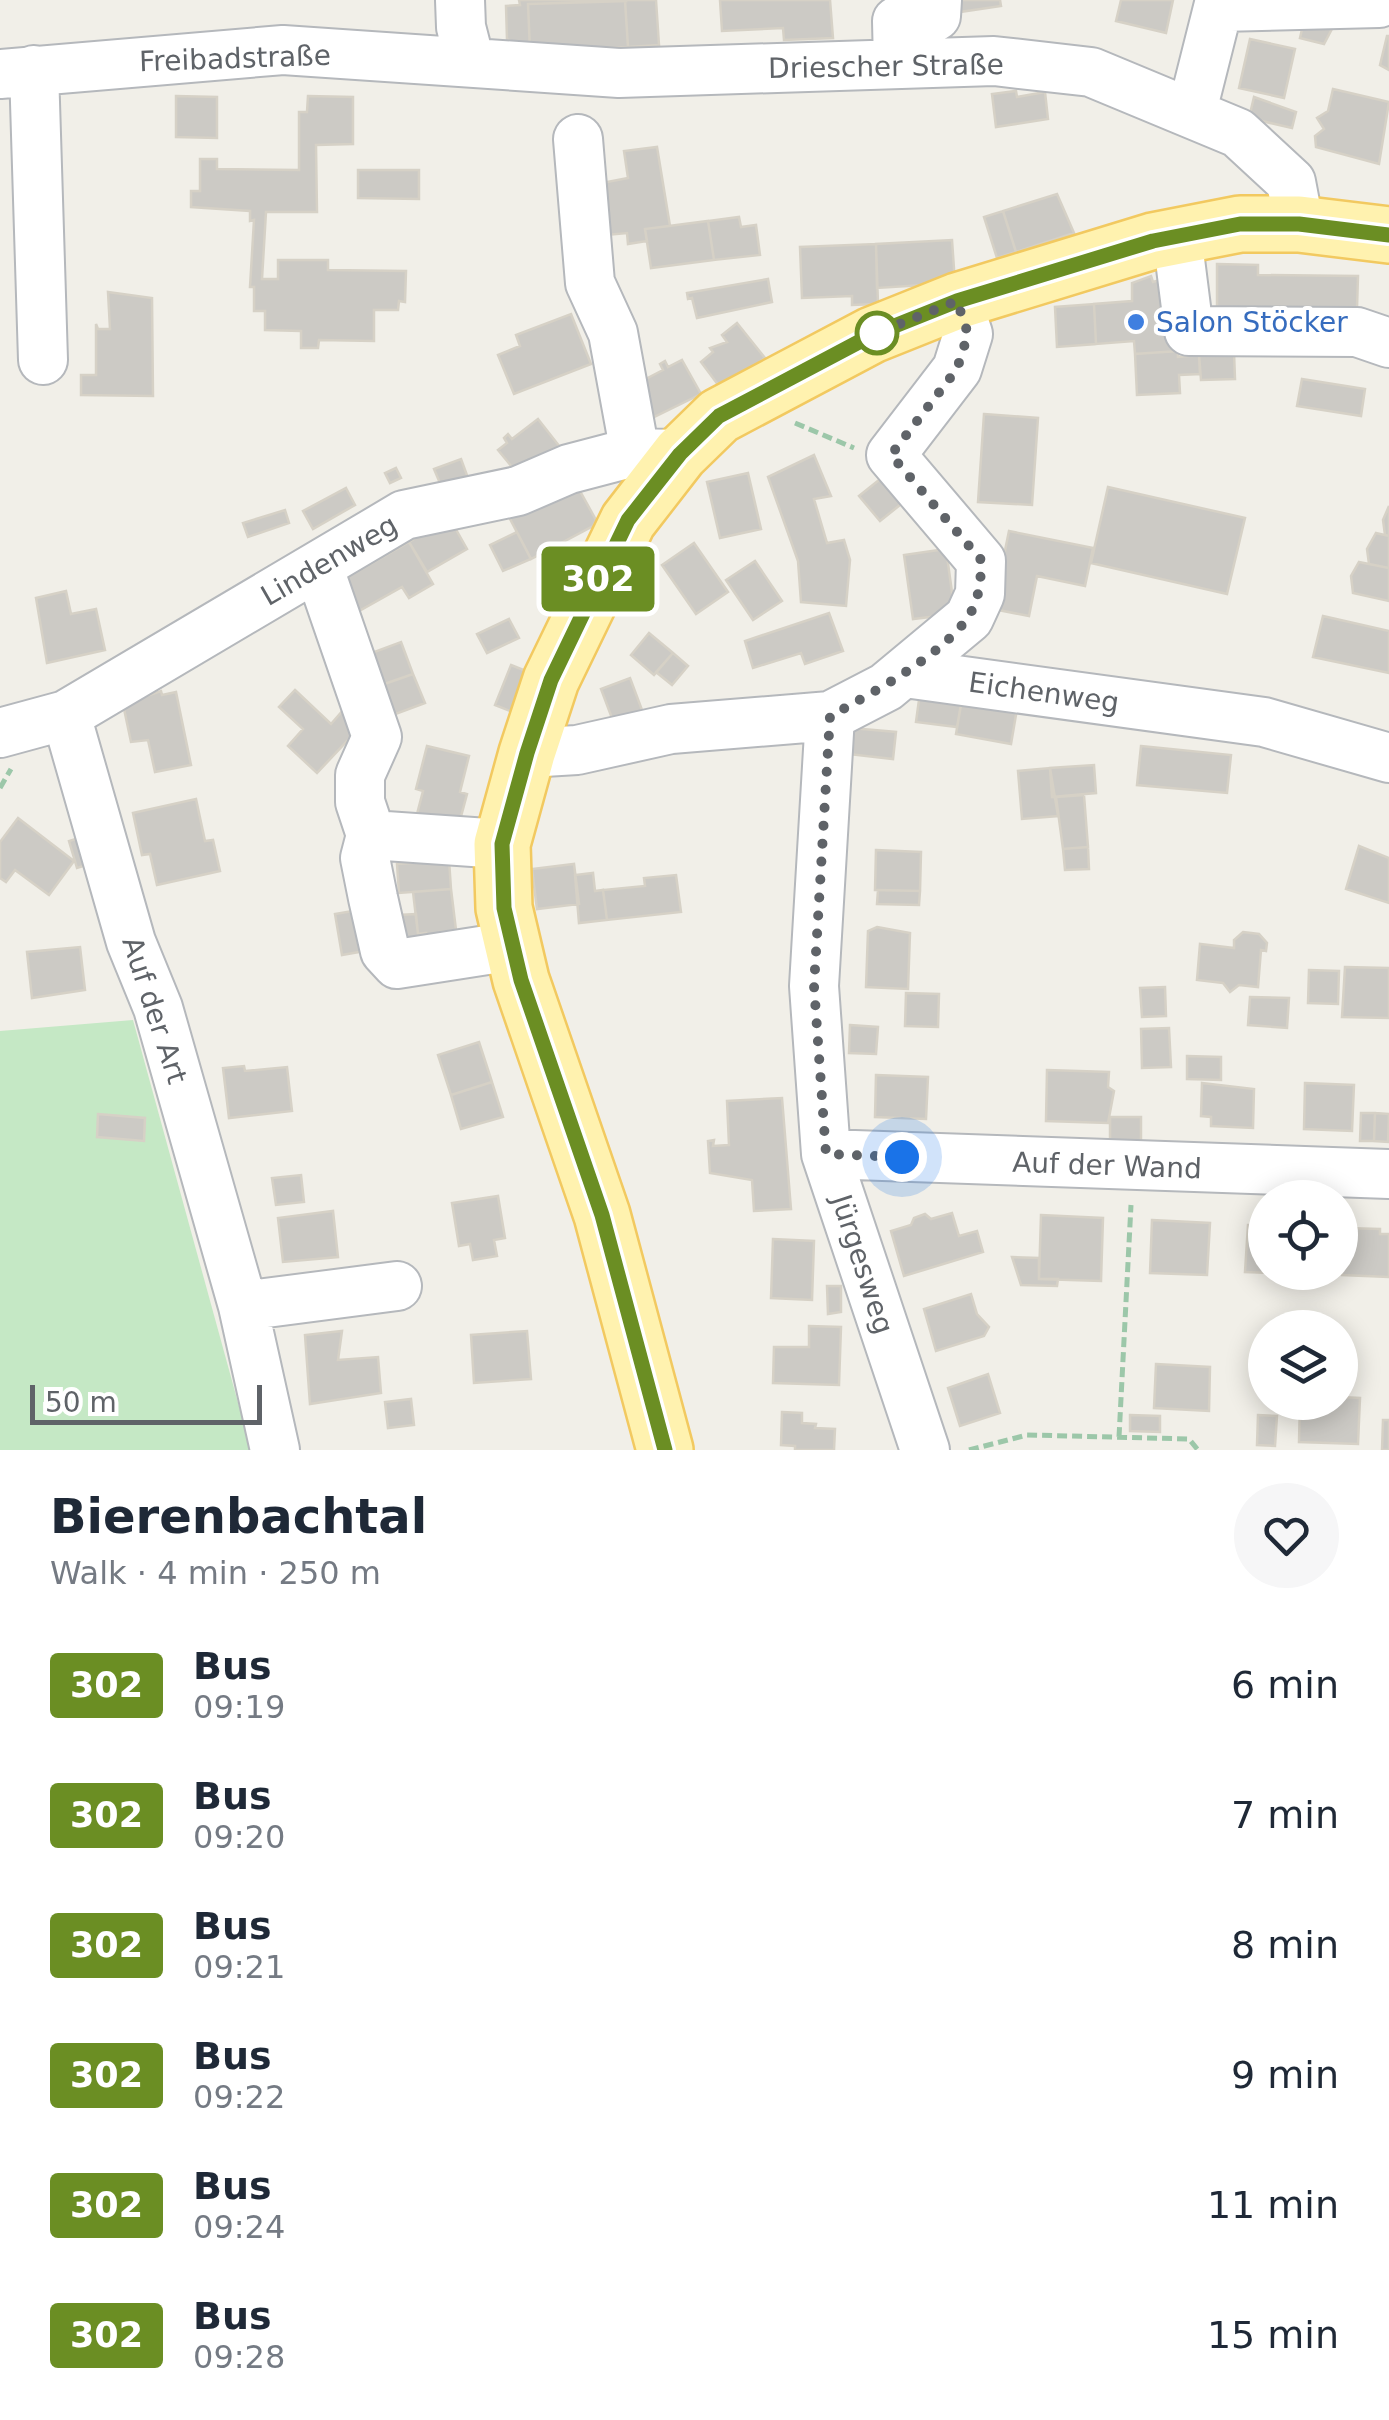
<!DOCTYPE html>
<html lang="en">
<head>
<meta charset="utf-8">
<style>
	body { margin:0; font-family:"DejaVu Sans",sans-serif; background:#f6f6f7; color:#1f2937; height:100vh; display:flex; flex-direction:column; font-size:38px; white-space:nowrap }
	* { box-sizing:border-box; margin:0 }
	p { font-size:32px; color:#747a83 }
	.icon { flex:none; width:55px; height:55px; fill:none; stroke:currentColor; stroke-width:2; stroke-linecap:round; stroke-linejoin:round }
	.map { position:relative; height:1450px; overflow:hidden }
	.drawer { display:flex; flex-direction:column; background:#fff; flex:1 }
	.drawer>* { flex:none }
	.badge { padding:0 20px; border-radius:8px; font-size:35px; line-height:65px }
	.fabs { position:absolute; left:1248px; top:1180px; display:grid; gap:20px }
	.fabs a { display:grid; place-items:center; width:110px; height:110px; border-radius:50%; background:#fff; box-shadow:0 5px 25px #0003; font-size:50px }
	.scale { position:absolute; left:30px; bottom:25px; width:232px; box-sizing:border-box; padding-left:10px; border:5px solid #5f6368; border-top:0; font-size:28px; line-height:35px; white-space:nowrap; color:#5f6368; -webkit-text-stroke:8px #fff; paint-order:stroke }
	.you { position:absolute; width:50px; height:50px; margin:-25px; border:8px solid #fff; border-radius:50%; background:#1a73e8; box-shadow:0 0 0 15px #1a73e833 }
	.map>.badge { position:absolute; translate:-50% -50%; box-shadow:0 0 0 5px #fff }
	.round { display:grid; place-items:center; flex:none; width:105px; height:105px; border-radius:52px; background:#f6f6f7 }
	.overview { display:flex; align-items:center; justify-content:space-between; height:170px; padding:0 50px }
	h1 { font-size:48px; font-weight:700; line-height:75px }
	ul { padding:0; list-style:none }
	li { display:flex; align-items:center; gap:30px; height:130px; padding:0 50px }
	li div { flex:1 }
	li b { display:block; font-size:38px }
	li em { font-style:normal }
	li .badge { min-width:110px; font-weight:700; text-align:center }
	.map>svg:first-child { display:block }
	.green { fill:#c5e8c5 }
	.building { fill:#cccac5; stroke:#d6d1c6; stroke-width:2.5 }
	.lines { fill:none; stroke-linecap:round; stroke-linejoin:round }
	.minor-casing { stroke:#b5b8bc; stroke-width:52 }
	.major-casing { stroke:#f2c960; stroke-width:60 }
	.path { stroke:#9cc7a9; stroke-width:5; stroke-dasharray:10 5; stroke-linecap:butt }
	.minor { stroke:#fff; stroke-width:48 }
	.major { stroke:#fff2af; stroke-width:55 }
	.line-casing { stroke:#fff; stroke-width:22 }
	.line { stroke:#6b8e23; stroke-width:15 }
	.walk { stroke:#5f6368; stroke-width:10; stroke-dasharray:0 18 }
	.shop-dot { fill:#3f7fe0; stroke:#fff; stroke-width:4 }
	.stop-dot { fill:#fff; stroke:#6b8e23; stroke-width:5 }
	.labels { text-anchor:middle; stroke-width:8; stroke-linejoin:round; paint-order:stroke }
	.street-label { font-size:28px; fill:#5f6368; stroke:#fff }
	.shop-label { font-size:28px; fill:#366cbe; stroke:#fff; text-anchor:start }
</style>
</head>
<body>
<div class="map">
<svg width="1389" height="1450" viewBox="0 0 1389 1450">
	<rect width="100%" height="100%" fill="#f1efe8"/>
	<path class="green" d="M133 1020 251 1450H0V1031Z"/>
	<path class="building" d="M519 0H624L625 1 528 4 530 51 507 39 506 6 520 5Z
		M656 0 659 45 628 47 625 0Z
		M720 0H830L833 38 784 40 783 28 722 31Z
		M958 0H1000L1001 6 960 12Z
		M1121 0H1173L1166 33 1116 21Z
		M625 1 628 47 530 51 528 4Z
		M1305 16 1335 23 1324 44 1300 38Z
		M1387 36H1389V70L1380 65Z
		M1250 39 1295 49 1284 98 1239 88Z
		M1333 89 1389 102 1379 164 1316 147 1315 136 1324 129 1317 118 1328 111Z
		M1016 91 1017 97 1045 92 1048 119 996 127 992 94Z
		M176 96 217 97V138L176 137Z
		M308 96 353 97V144L316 145 317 212H266L262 279H278V260H328V270L406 271 405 302 399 301 398 310H374V341L319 340 318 348H301V331L265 330V311H254V287H250L254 220 250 221V211L191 207V191H200V159H217V169L299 170V112H307Z
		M1254 97 1296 112 1292 128 1249 118Z
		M657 147 670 226 645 229 647 241 628 244 627 233 607 235 602 183 628 178 624 151Z
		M358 170H419V199L358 198Z
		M1057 194 1074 233 1016 252 1003 211Z
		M1003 211 1016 252 997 258 984 217Z
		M739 217 741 227 756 225 760 255 714 260 708 221Z
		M708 221 714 260 651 268 645 229Z
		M952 240 955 283 877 288 876 244Z
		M876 244 878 304 852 305V296L802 298 800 247Z
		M1217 264 1258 265V275L1358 276 1357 308 1258 307V315H1217Z
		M1151 276 1153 282 1163 279 1178 351 1135 354 1134 341 1096 344 1094 304 1132 301V283Z
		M768 279 772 302 697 318 692 298 688 299 687 293Z
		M108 292 152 298 153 396 81 395V375H96V324L98 329H110Z
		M1094 304 1096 344 1057 347 1055 307Z
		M571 314 591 364 514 394 498 355 520 346 516 335Z
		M737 323 765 358 722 390 701 362 713 352 710 348 727 342 722 335Z
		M1178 351V357L1199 355 1200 374 1179 375 1180 393 1137 395 1135 354Z
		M1234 352 1235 379 1201 380 1199 354Z
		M682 360 701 394 654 417 638 383 663 370 660 364 665 361 668 367Z
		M1302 379 1365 389 1361 416 1297 406Z
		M984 414 1038 418 1032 505 978 502Z
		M538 419 560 447 521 478 498 450 507 443 504 438 508 434 512 439Z
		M814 455 831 496 814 499 827 543 844 540 850 560 846 606 801 602 798 561 768 477Z
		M461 459 468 478 442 488 434 469Z
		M396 468 401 478 390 483 385 473Z
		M889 472 910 497 880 521 859 496Z
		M748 473 761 529 720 538 707 482Z
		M575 482 596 520 593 526 531 559 509 517Z
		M1108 487 1245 518 1227 594 1091 563Z
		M346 488 355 505 313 529 303 511Z
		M1389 506V536L1385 535 1383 520Z
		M285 510 289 523 248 537 243 523Z
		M449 517 467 549 427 572 409 542Z
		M1009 531 1093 548 1085 586 1037 576 1029 616 993 609Z
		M517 532 531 559 503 571 490 545Z
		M1376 533 1389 536V568L1369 564 1367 549Z
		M409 542 433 584 409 598 402 587 359 611 341 581Z
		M694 543 728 592 696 614 662 565Z
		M946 549 955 614 913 619 904 555Z
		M755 561 782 601 753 620 726 580Z
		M1359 562 1389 568V601L1353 593 1351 576Z
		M66 591 71 614 96 609 105 650 47 663 36 598Z
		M829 613 843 651 805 664 801 653 753 668 745 641Z
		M1323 616 1389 631V673L1313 657Z
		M509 619 519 638 487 653 477 634Z
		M649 633 673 653 654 675 631 655Z
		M401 642 413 674 373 688 361 657Z
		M673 653 688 666 672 685 656 672Z
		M511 665 531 673 515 713 495 705Z
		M413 674 425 703 385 718 373 688Z
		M630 678 642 710 613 721 601 689Z
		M921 685 963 693 957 727 916 722Z
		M295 690 331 724 344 709 362 725 317 773 288 746 303 729 279 707Z
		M161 691 162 695 176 692 191 765 155 772 148 740 131 742 123 704Z
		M963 693 1018 703 1011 744 956 734Z
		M851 728 896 732 893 759 848 754Z
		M427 746 469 756 460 792 467 794 459 824 417 814 423 791 416 789Z
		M1141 746 1231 755 1227 793 1137 785Z
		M1094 765 1096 793 1052 797 1050 768Z
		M1050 768 1058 816 1022 819 1018 771Z
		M1084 795 1088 847 1063 849 1056 797Z
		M196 799 205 841 213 840 220 871 157 885 150 854 142 855 133 813Z
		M18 818 74 861 49 895 15 870 6 882 0 878V842Z
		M82 837 90 864 77 868 69 841Z
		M1359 846 1389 858V903L1346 889Z
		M1088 847 1089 869 1065 870 1063 849Z
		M876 850 921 852 920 891 875 890Z
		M449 860 451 889 399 893 397 864Z
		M574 864 579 904 537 909 532 869Z
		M593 873 595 891 603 890 607 920 579 923 575 875Z
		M676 875 681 912 607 920 603 890 645 886 644 878Z
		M451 889 456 930 439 932V940L426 942V933L418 934 413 892Z
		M878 890 920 891 919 905 877 904Z
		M359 910 365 951 342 955 335 914Z
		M416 914 418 934 426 933V942L401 953 398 915Z
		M877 927 910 933 908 989 866 987 868 931Z
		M1243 932 1259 934 1267 943 1266 951 1261 950 1258 987 1239 985 1230 992 1223 983 1197 980 1200 944 1234 948V940Z
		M80 947 85 990 32 998 27 952Z
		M1345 967 1389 968V1018L1342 1017Z
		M1309 970 1339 971 1338 1004 1308 1003Z
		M1165 987 1166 1016 1142 1017 1140 988Z
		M906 993 939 994 938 1027 905 1026Z
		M1250 997 1289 998 1287 1028 1248 1025Z
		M850 1025 878 1027 876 1054 849 1053Z
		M1169 1028 1171 1067 1142 1068 1141 1029Z
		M479 1042 492 1082 451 1095 438 1055Z
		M1187 1056 1221 1057V1080L1187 1079Z
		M244 1066 245 1071 287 1067 292 1111 229 1118 223 1068Z
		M1047 1070 1109 1072 1108 1087 1114 1091 1108 1123 1046 1121Z
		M876 1075 928 1077 926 1119 875 1117Z
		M492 1082 503 1117 461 1129 451 1095Z
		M1202 1083 1254 1089 1253 1128 1211 1126V1117L1201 1116Z
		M1305 1083 1354 1085 1352 1131 1304 1129Z
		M782 1098 791 1209 754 1211 752 1180 710 1173 708 1141 714 1140 713 1146 729 1145 727 1101Z
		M1361 1113H1375L1374 1141H1360Z
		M1375 1113 1389 1114 1388 1142 1374 1141Z
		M98 1114 145 1118 144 1141 97 1137Z
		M1110 1117H1141V1146L1110 1145Z
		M301 1175 304 1202 276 1205 272 1178Z
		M498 1196 505 1238 494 1240 497 1256 473 1260 470 1244 459 1246 452 1203Z
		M333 1211 338 1257 283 1262 278 1218Z
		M952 1213 959 1236 977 1231 983 1252 904 1276 891 1231 911 1225 914 1218 925 1214 931 1219Z
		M1041 1215 1103 1218 1101 1281 1039 1279Z
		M1152 1220 1210 1223 1207 1275 1150 1273Z
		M1248 1225 1265 1226V1272L1305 1274 1245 1272Z
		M1344 1228 1380 1229V1234H1389V1277L1342 1275Z
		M773 1239 814 1241 812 1300 771 1298Z
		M1012 1257 1039 1258V1279H1058L1057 1286 1021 1285Z
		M827 1286H841V1312L828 1314Z
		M971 1294 977 1314 989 1327 984 1336 936 1351 924 1309Z
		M809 1326 841 1327 839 1385 773 1383 774 1347H809Z
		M342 1331 338 1360 378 1357 381 1393 310 1404 305 1335Z
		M527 1331 531 1379 474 1383 471 1335Z
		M1156 1364 1210 1367 1209 1411 1154 1408Z
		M988 1374 1000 1413 960 1426 948 1388Z
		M1340 1397 1360 1398 1358 1444 1299 1442 1300 1402H1340Z
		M411 1399 414 1425 388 1428 385 1402Z
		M782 1412 802 1413V1423L816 1424 815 1428 835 1429 834 1450H795V1446L781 1445Z
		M1130 1415 1160 1416V1432L1130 1431Z
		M1258 1415 1277 1416 1275 1446 1257 1445Z
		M1383 1420H1389V1450H1382Z"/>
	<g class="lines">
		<defs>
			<path id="minor" d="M460 0 461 27 470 62
				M1220 7 1379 3
				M898 64 897 21 936 16 937 0
				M34 70 43 360
				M0 74 283 50 619 73 994 61 1091 72 1238 133 1291 182 1299 224
				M1192 111 1220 0
				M578 139 590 283 613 333 635 453
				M1177 236 1189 331 1357 332 1389 343
				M318 566 377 737 360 775V802L371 835 365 858 373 898 385 951 397 964 513 946
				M905 673 1264 722 1389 758
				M66 715 131 942 158 1008 243 1306 397 1286
				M830 716 814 986 826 1154 925 1450
				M0 733 66 715 404 515 518 491 569 469 630 453 680 454
				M527 753 577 750 671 729 830 716 886 687 969 618 980 594 981 561 891 455 957 369 968 334 957 301
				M371 835 502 844
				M826 1154 1389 1174
				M243 1306 275 1450"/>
			<path id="major" d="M665 1450 602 1215 521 980 504 908 502 844 527 753 551 680 628 521 680 454 719 416 872 335 957 301 1153 241 1240 224H1299L1389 235"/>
		</defs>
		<use href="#minor" class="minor-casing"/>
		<use href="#major" class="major-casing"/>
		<path class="path" d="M795 423 854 448
			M0 788 11 769
			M1119 1437 1131 1205
			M969 1450 1027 1435 1189 1439 1198 1450"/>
		<use href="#minor" class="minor"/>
		<use href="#major" class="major"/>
	</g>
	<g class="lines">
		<defs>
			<path id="line" d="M665 1450 602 1215 521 980 504 908 502 844 527 753 551 680 628 520 680 454 719 416 872 335 957 301 1153 241 1240 224H1299L1389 235"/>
		</defs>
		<use href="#line" class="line-casing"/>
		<use href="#line" class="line"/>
		<path class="walk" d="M877 333 872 335 957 301 968 334 957 369 891 455 982 561C980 580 980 597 970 614 948 652 868 696 830 716L814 986 826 1154 902 1157"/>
	</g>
	<circle class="shop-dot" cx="1136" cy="322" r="10"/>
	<circle class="stop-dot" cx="877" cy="333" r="20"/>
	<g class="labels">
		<g class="street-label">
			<text transform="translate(235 58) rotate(-2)" y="10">Freibadstraße</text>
			<text transform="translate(886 66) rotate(-1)" y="10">Driescher Straße</text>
			<text transform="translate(329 560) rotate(-30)" y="10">Lindenweg</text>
			<text transform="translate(1044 692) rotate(8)" y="10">Eichenweg</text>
			<text transform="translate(155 1010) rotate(72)" y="10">Auf der Art</text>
			<text transform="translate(1107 1165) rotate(2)" y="10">Auf der Wand</text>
			<text transform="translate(863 1264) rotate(72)" y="10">Jürgesweg</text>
		</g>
		<g class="shop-label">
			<text x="1156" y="332">Salon Stöcker</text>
		</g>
	</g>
</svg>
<div class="fabs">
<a><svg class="icon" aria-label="locate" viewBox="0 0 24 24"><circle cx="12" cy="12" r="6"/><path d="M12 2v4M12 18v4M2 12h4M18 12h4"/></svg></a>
<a><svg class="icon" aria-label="layers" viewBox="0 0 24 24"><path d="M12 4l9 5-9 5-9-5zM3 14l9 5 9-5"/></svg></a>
</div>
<div class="scale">50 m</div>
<div class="you" style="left:902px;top:1157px"></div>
<b class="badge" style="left:598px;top:579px;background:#6b8e23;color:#fff">302</b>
</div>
<section class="drawer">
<div class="overview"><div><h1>Bierenbachtal</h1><p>Walk · 4 min · 250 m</p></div><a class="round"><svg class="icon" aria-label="heart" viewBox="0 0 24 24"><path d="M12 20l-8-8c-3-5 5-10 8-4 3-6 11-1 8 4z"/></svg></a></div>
<ul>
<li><span class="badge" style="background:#6b8e23;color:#fff">302</span><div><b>Bus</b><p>09:19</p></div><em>6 min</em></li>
<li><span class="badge" style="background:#6b8e23;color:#fff">302</span><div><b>Bus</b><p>09:20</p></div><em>7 min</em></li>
<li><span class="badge" style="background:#6b8e23;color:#fff">302</span><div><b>Bus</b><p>09:21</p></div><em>8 min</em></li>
<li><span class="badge" style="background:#6b8e23;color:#fff">302</span><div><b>Bus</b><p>09:22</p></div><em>9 min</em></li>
<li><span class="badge" style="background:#6b8e23;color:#fff">302</span><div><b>Bus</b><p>09:24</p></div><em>11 min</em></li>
<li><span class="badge" style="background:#6b8e23;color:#fff">302</span><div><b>Bus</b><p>09:28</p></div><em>15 min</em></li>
</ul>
</section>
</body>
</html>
